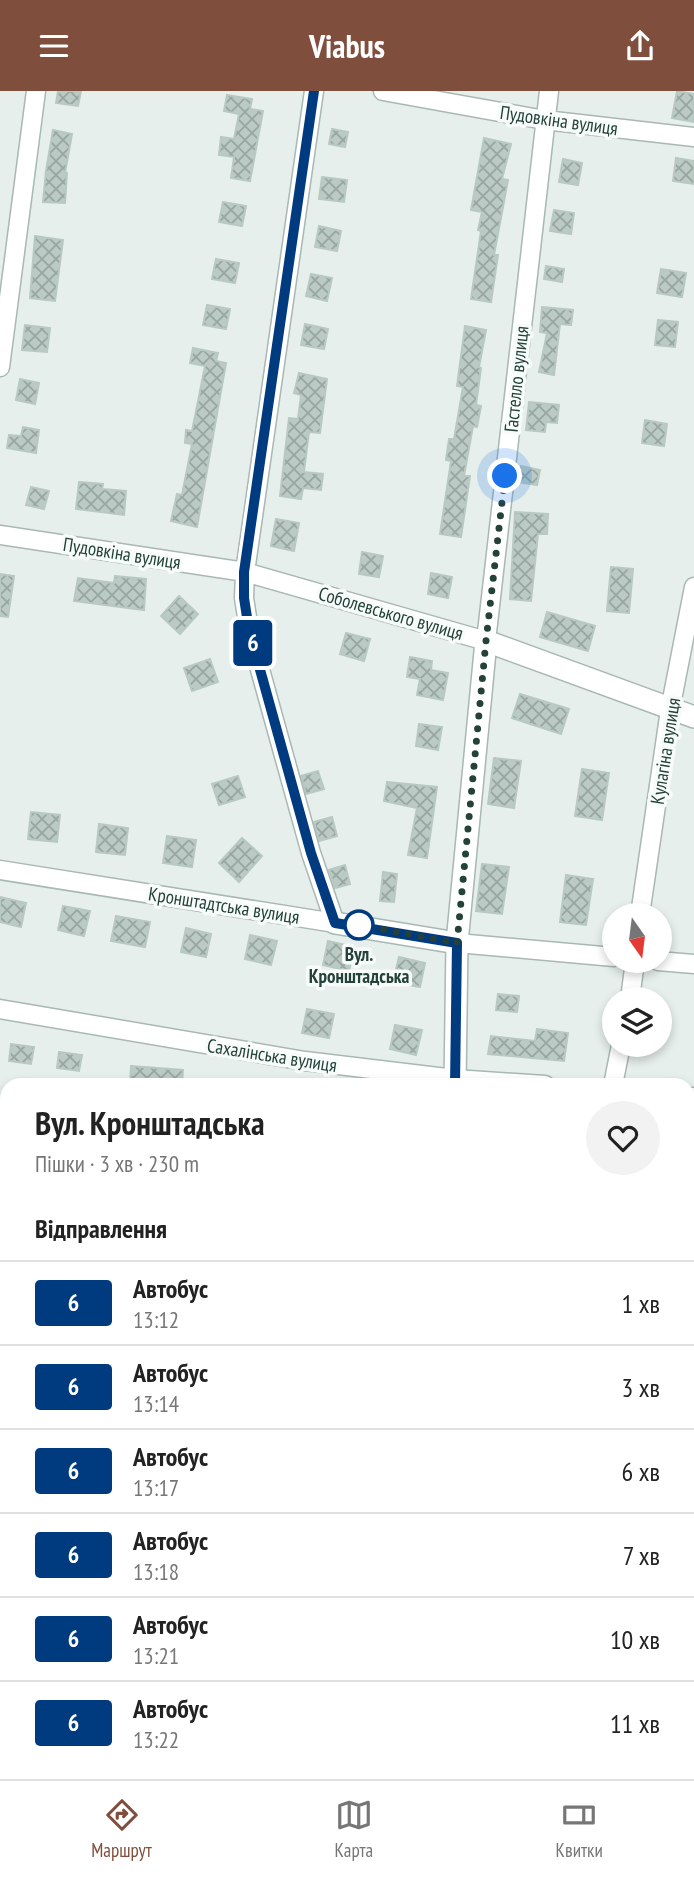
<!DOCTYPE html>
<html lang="uk">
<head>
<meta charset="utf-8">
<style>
	body { margin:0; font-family:"PT Sans Narrow",sans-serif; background:#f2f2f2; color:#222; height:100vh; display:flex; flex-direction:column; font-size:26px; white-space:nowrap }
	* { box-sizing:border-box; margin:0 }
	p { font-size:23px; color:#767676 }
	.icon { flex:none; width:38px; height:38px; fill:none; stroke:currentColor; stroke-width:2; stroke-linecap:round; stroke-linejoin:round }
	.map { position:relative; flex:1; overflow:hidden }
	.panel { position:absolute; left:0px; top:987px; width:695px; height:702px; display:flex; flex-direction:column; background:#fff; border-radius:21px 21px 0 0; box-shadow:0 4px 10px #0003 }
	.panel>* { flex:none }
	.badge { padding:0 14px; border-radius:5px; font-size:24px; line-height:46px }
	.needle { width:46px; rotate:166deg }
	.tools { position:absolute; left:602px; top:812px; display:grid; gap:14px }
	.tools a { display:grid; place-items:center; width:70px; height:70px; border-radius:50%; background:#fff; box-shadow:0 4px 10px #0003; font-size:35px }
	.you { position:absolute; width:35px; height:35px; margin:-18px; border:5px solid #fff; border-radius:50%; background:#1a73e8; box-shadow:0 0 0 10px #1a73e833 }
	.map>.badge { position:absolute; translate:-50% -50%; box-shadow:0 0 0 4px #fff }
	h2 { padding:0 35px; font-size:26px; line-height:63px }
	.round { display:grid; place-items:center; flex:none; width:74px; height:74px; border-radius:37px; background:#f2f2f2 }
	.overview { display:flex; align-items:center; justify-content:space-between; height:119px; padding:0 35px }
	h1 { font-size:33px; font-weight:700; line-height:52px }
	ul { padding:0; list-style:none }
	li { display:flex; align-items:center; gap:21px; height:84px; padding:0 35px; border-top:2px solid #e0e0e0 }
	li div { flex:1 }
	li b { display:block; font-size:26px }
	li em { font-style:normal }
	li .badge { min-width:77px; font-weight:700; text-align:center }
	header { display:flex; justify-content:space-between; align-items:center; height:91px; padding:0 35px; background:#804e3d; color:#fff; font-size:32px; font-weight:700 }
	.dock { display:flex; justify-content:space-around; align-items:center; height:98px; border-top:2px solid #e0e0e0; background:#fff; font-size:19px; color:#767676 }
	.dock a { display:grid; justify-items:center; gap:4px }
	.dock .current { color:#804e3d }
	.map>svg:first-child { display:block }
	.industrial { fill:url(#industrial-furrows) }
	.building { fill:url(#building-cross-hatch); stroke:#b8c9c2; stroke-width:2 }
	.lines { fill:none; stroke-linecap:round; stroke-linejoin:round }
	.minor-casing { stroke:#a8b8b2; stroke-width:21 }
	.tertiary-casing { stroke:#a8b8b2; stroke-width:24 }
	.minor { stroke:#fff; stroke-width:18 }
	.tertiary { stroke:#fff; stroke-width:21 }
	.line-casing { stroke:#fff; stroke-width:16 }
	.line { stroke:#003b80; stroke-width:10 }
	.walk { stroke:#24423a; stroke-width:7; stroke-dasharray:0 12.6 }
	.stop-dot { fill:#fff; stroke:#003b80; stroke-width:3.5 }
	.labels { text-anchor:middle; stroke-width:7; stroke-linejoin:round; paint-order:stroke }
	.street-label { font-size:19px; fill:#24423a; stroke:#f7fbf9 }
	.stop-label { font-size:19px; font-weight:bold; fill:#24423a; stroke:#f7fbf9 }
</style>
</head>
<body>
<header><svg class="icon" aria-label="menu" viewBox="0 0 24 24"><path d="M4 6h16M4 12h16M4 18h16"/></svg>Viabus<svg class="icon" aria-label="share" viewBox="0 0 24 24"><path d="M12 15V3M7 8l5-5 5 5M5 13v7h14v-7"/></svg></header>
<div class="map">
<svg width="694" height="1688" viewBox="0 0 694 1688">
	<defs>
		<pattern id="industrial-furrows" width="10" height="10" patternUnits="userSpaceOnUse" patternTransform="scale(1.75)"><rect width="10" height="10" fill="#d4dfda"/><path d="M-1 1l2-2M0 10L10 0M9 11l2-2" fill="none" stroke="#b6c1bc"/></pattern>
		<pattern id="building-cross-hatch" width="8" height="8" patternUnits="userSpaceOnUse" patternTransform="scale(1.75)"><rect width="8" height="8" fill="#bbcac4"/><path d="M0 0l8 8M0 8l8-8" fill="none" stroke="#98a6a0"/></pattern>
	</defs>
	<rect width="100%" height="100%" fill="#e6efeb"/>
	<path class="industrial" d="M694 1530V1688H482L490 1682H688V1535Z"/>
	<path class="building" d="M58 0H81L78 15 56 12Z
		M677 0 694 3V31L672 27Z
		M227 4 252 8 250 18 263 20 250 90 231 87 234 66 219 64 221 46 234 48 239 23 224 20Z
		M332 38 348 41 345 56 329 53Z
		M53 39 72 43 65 82H67L65 112 43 111 46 80Z
		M484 47 511 53 502 88 508 89 494 164H498L491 211 471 208 481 140 478 139 482 121 471 119Z
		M676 67 694 70V93L673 90Z
		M563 68 582 72 578 94 559 91Z
		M322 86 347 89 344 111 319 108Z
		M223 111 246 115 242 135 219 131Z
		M554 119 574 122 571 143 550 140Z
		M319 135 341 140 337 160 315 156Z
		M35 145 63 149 55 210 30 207Z
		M216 168 239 172 235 192 212 188Z
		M546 175 564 178 562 191 544 188Z
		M661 178 686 182 682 206 657 202Z
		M311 183 332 187 327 210 306 205Z
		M207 214 230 218 226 238 203 234Z
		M542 216 573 219 571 234 560 233 554 284 539 281 547 242 540 241Z
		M658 229 678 231 675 256 655 254Z
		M305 233 328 238 324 258 301 254Z
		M25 234 50 237 47 261 22 259Z
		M465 235 486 239 479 276 481 277 476 314 481 315 477 336 473 335 464 385H470L461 446 440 443 451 370 446 369 449 348H454L463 296 457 295Z
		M193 257 218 262 216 270 226 272 197 436 171 430 177 403 182 404 192 353 185 352 186 339 192 340 205 275 190 272Z
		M299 282 327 288 320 342 309 341 304 381 323 383 321 399 303 397 301 408 280 405 289 327 298 328 301 304 294 302Z
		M20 288 39 292 35 313 16 309Z
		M529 311 559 314 557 332 546 331 545 341 526 339Z
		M645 329 667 333 664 355 642 352Z
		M23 336 39 339 36 362 7 357 9 344 21 345Z
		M521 375 540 379 537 394 518 391Z
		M79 391 103 393 102 398 126 400 124 424 76 418Z
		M31 396 49 400 44 418 26 414Z
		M515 421 548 423 547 443H538L531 510 510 508Z
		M276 428 299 432 294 460 271 455Z
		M362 461 383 465 379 486 359 483Z
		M611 476 633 478 629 522 607 520Z
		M431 482 452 486 448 507 428 503Z
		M0 483 14 485 8 526 0 525Z
		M115 485 146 488 144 519 74 510 78 487 114 492Z
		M179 505 198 523 180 543 161 525Z
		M547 521 595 535 588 560 540 546Z
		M346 542 370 548 364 570 340 563Z
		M410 566 432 570 431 579 448 582 443 609 417 604 420 588 407 586Z
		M210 568 218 591 192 600 184 577Z
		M520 603 569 618 561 643 512 627Z
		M419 633 442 636 438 659 416 655Z
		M494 667 521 670 514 717 488 713Z
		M582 678 609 682 602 729 575 725Z
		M318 680 324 698 306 703 301 685Z
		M238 685 245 706 219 714 212 693Z
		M387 691 437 696 427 767 408 764 417 717 384 710Z
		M31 721 60 724 57 751 28 748Z
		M332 726 337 745 319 750 314 731Z
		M99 733 128 737 125 764 96 761Z
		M167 745 196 749 192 776 163 772Z
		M242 747 262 765 239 791 219 772Z
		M482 773 509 776 502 823 476 820Z
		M345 774 350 793 335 797 329 779Z
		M383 781 397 783 394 811 380 810Z
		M566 784 593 788 586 834 560 831Z
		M0 806 26 812 21 836 0 831Z
		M63 815 90 820 84 845 58 839Z
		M116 825 150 831 145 856 111 850Z
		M186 837 211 843 206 866 181 861Z
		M250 844 277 850 271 874 245 868Z
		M328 850 354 856 349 880 323 874Z
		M399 866 425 872 420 896 393 891Z
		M498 903 519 905 517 921 496 919Z
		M307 918 334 923 329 947 302 942Z
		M395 934 422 939 416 964 390 958Z
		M537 938 568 942 564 970 488 963 491 945 535 950Z
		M11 953 34 956 31 973 9 970Z
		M59 961 82 964 79 980 57 977Z
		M131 975 183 979 182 994H130Z"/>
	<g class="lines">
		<defs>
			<path id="minor" d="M383 0 545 29 694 46
				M0 276 36 0
				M0 444 245 481 486 550 549 0
				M0 779 335 832 311 762 249 539 244 507 245 481 314 0
				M640 824 670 619 694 496
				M457 852 614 866
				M658 870 694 873
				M630 908 635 870
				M0 918 305 970 455 988 545 994
				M613 994 621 954
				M688 1006H694
				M0 1108 7 1111
				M688 1170 694 1171
				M0 1287 7 1289
				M688 1344 694 1345
				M0 1431 7 1432"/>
			<path id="tertiary" d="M335 832 457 852
				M455 994 457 852 486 550 694 626
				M329 1688 346 1682"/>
		</defs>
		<use href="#minor" class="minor-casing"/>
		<use href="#tertiary" class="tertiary-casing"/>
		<use href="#minor" class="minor"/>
		<use href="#tertiary" class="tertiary"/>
	</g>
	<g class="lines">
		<defs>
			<path id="line" d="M314 0 244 481V507L249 539 311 762 335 832 457 852 455 994"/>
		</defs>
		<use href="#line" class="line-casing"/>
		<use href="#line" class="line"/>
		<path class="walk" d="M359 834 457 852 486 550 505 385"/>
	</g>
	<circle class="stop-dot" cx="359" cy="834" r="14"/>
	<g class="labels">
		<g class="street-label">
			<text transform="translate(559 29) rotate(8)" y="7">Пудовкіна вулиця</text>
			<text transform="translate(516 288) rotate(-84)" y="7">Гастелло вулиця</text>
			<text transform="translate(122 462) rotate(9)" y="7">Пудовкіна вулиця</text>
			<text transform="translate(391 522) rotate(16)" y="7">Соболевського вулиця</text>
			<text transform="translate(665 660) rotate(-81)" y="7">Кулагіна вулиця</text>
			<text transform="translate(224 814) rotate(9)" y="7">Кронштадтська вулиця</text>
			<text transform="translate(272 964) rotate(9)" y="7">Сахалінська вулиця</text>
		</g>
		<g class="stop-label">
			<text x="359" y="870">Вул.<tspan x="359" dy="22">Кронштадська</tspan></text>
		</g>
	</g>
</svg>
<div class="tools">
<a><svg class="needle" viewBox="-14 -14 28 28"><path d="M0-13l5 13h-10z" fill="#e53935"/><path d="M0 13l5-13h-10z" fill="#767676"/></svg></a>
<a><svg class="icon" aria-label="layers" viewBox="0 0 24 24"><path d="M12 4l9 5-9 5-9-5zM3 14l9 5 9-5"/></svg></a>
</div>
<div class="you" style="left:505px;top:385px"></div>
<b class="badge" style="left:253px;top:552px;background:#003b80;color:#fff">6</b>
<section class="panel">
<div class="overview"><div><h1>Вул. Кронштадська</h1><p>Пішки · 3 хв · 230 m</p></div><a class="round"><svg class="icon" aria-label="heart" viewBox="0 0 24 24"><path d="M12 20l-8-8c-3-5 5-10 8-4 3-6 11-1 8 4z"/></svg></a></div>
<h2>Відправлення</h2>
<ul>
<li><span class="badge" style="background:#003b80;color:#fff">6</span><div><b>Автобус</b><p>13:12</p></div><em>1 хв</em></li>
<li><span class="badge" style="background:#003b80;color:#fff">6</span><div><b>Автобус</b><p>13:14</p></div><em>3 хв</em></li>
<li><span class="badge" style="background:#003b80;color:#fff">6</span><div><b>Автобус</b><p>13:17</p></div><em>6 хв</em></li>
<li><span class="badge" style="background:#003b80;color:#fff">6</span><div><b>Автобус</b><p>13:18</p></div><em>7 хв</em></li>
<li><span class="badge" style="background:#003b80;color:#fff">6</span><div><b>Автобус</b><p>13:21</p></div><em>10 хв</em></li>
<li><span class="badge" style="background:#003b80;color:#fff">6</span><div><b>Автобус</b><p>13:22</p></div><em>11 хв</em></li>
</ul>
</section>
</div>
<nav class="dock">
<a class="current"><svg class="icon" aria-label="directions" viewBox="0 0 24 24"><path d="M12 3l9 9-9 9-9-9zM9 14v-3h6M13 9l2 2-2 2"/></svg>Маршрут</a>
<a><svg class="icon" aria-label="map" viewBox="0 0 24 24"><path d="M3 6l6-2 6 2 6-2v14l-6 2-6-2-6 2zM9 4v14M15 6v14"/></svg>Карта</a>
<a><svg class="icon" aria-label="tickets" viewBox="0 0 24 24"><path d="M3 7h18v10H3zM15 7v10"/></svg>Квитки</a>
</nav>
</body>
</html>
